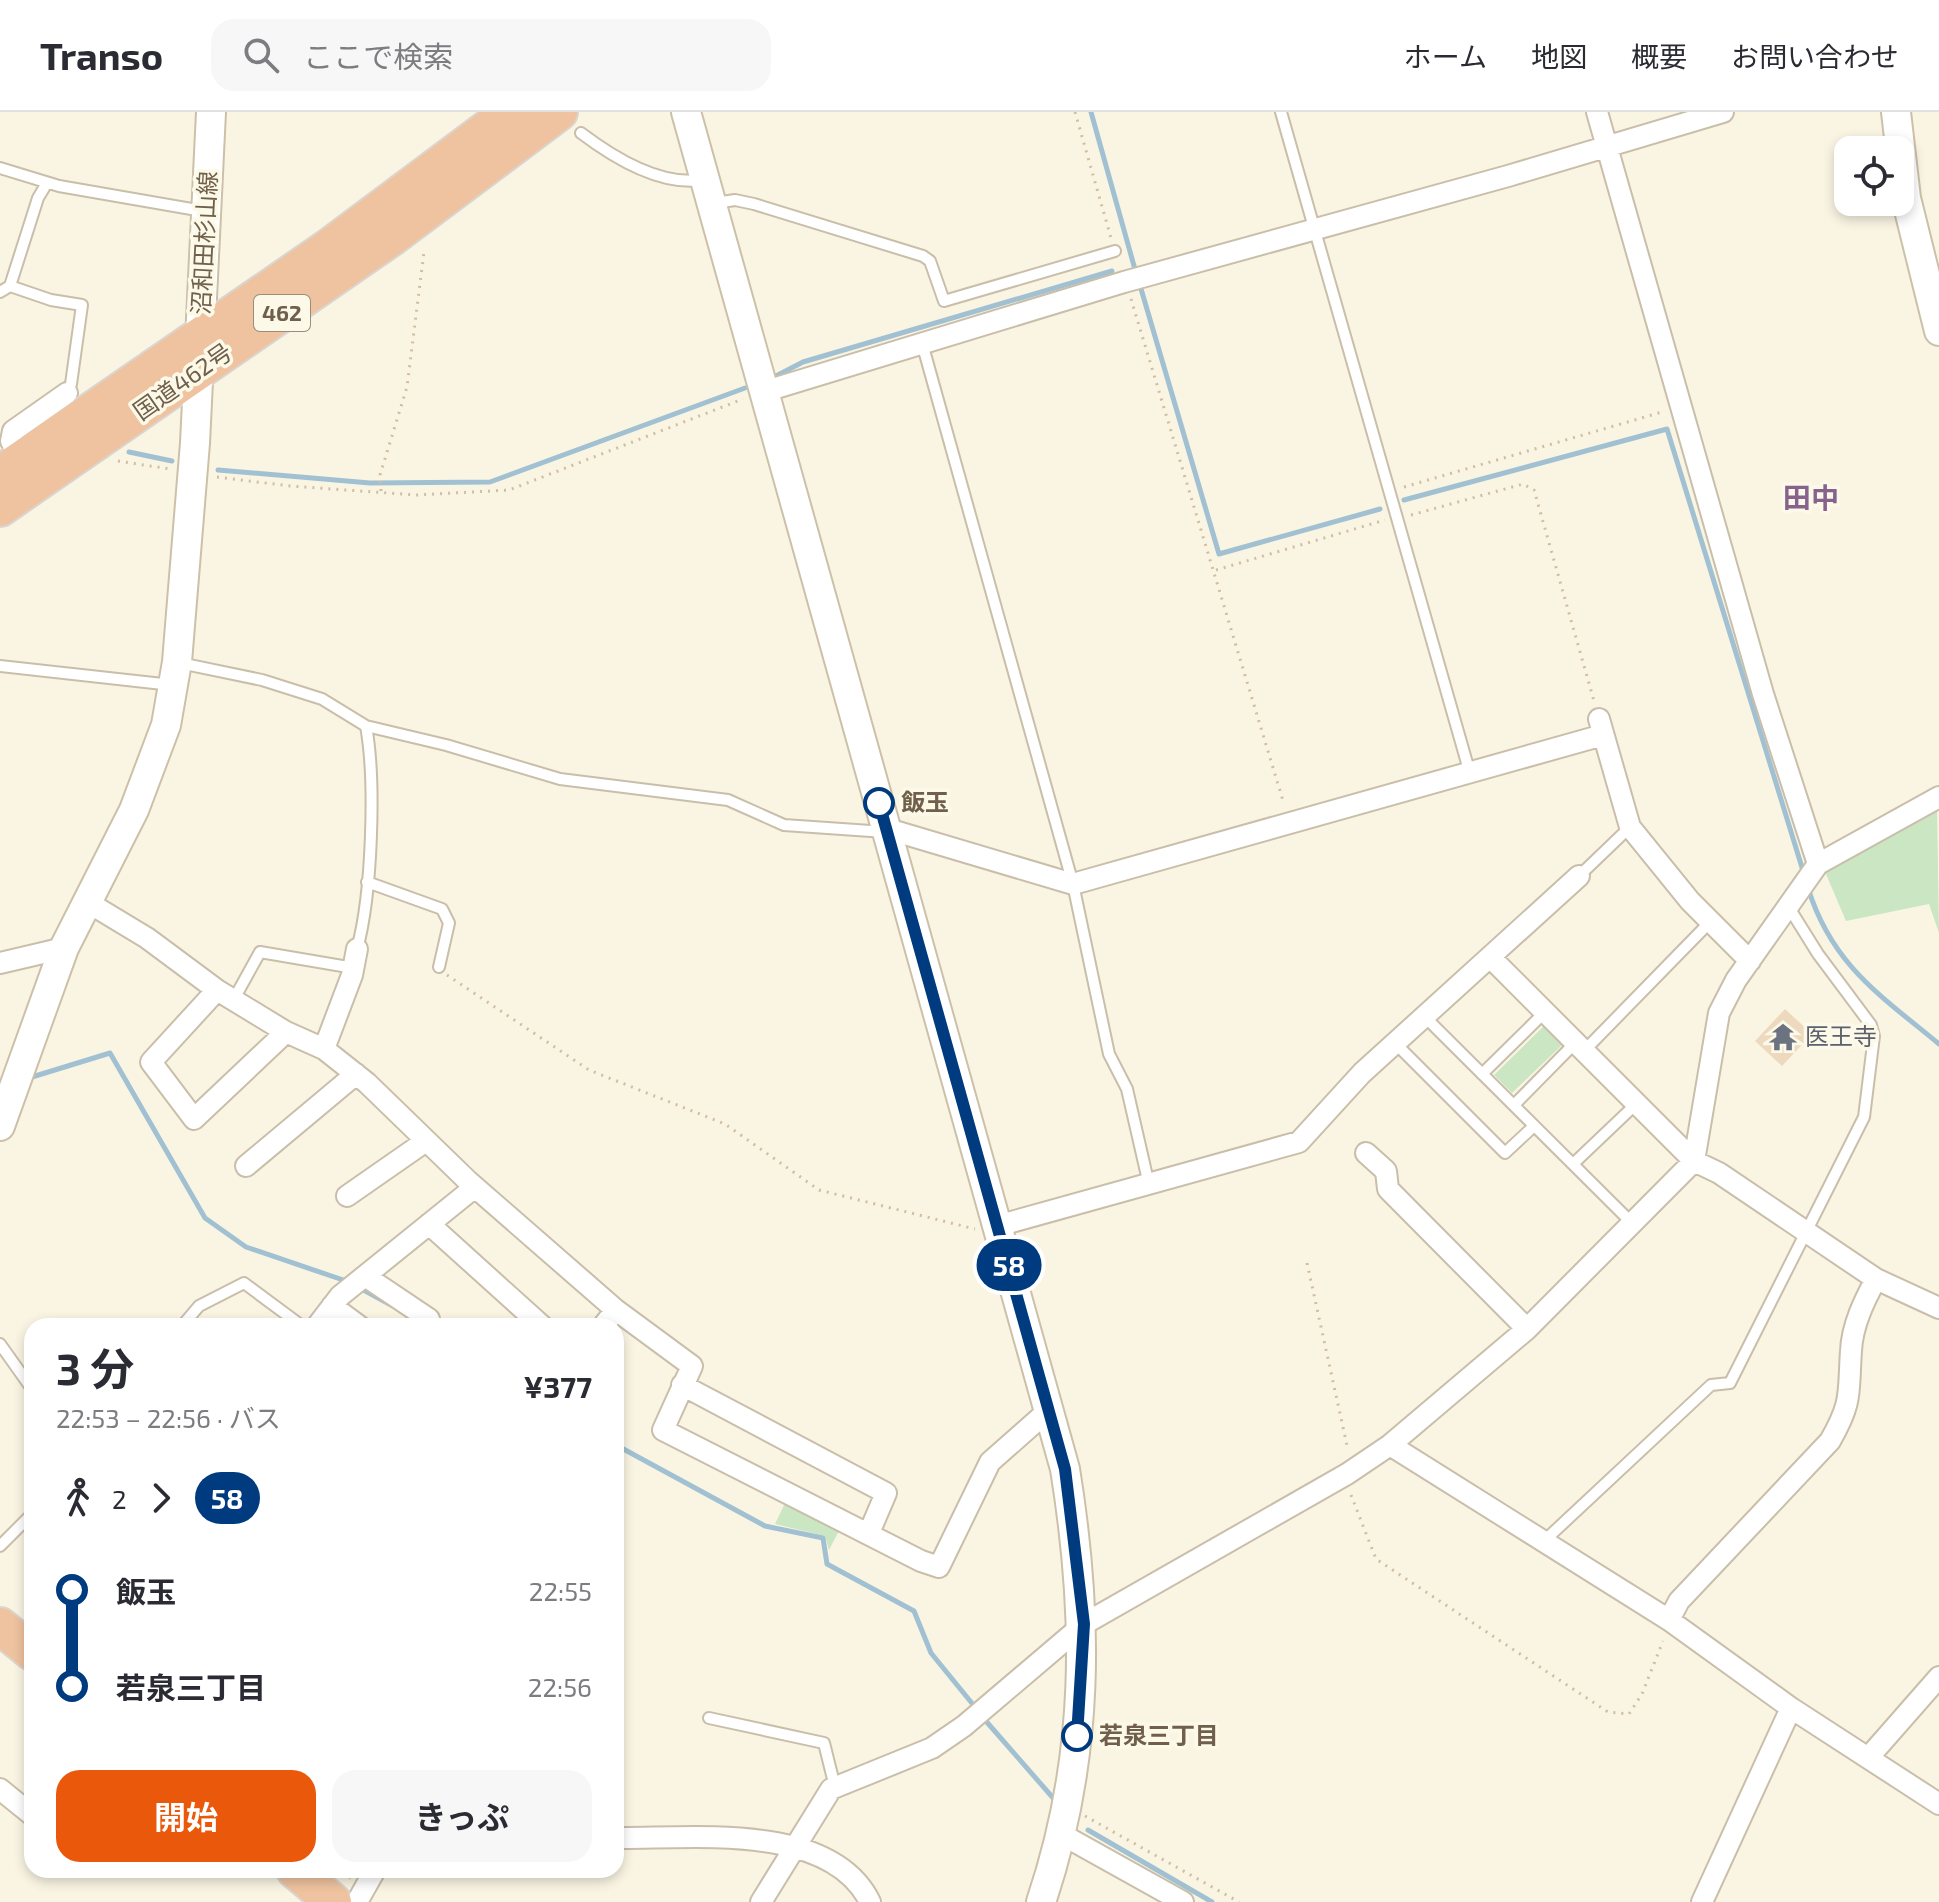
<!DOCTYPE html>
<html lang="ja">
<head>
<meta charset="utf-8">
<style>
	body { margin:0; font-family:"Exo 2","Noto Sans JP",sans-serif; background:#f7f7f7; color:#2b2b33; height:100vh; display:flex; flex-direction:column; font-size:30px; white-space:nowrap }
	* { box-sizing:border-box; margin:0 }
	p { font-size:26px; color:#7c7c81 }
	.icon { flex:none; width:44px; height:44px; fill:none; stroke:currentColor; stroke-width:2; stroke-linecap:round; stroke-linejoin:round }
	.map { position:relative; flex:1; overflow:hidden }
	.sheet { position:absolute; left:24px; top:1206px; width:600px; height:560px; display:flex; flex-direction:column; background:#fff; border-radius:24px; box-shadow:0 4px 12px #0003 }
	.sheet>* { flex:none }
	.badge { padding:0 16px; border-radius:26px; font-size:28px; line-height:52px }
	.controls { position:absolute; left:1834px; top:24px; display:grid; gap:16px }
	.controls a { display:grid; place-items:center; width:80px; height:80px; border-radius:16px; background:#fff; box-shadow:0 4px 12px #0003; font-size:40px }
	.map>.badge { position:absolute; translate:-50% -50%; box-shadow:0 0 0 4px #fff }
	.legs { display:flex; align-items:center; gap:12px; height:88px; padding:0 32px; font-size:26px }
	.legs p { margin-inline-start:auto }
	.overview { display:flex; align-items:center; justify-content:space-between; height:136px; padding:0 32px }
	h1 { font-size:44px; font-weight:700; line-height:60px }
	.cta { display:flex; gap:16px; margin-top:auto; padding:16px 32px }
	.cta a { flex:1; height:92px; border-radius:24px; background:#ea580c; color:#fff; font-size:32px; font-weight:700; line-height:92px; text-align:center }
	.cta a+a { background:#f7f7f7; color:#2b2b33 }
	ul { padding:0 32px; list-style:none }
	li { display:flex; align-items:center; gap:28px; height:96px; font-size:30px }
	li i { display:grid; place-items:center; width:12px; height:100%; margin:0 10px; background:currentColor }
	li i::after { content:''; width:20px; height:20px; margin:-10px; border:6px solid; border-radius:50%; background:#fff }
	li p { margin-inline-start:auto }
	li:first-child i { background:linear-gradient(#0000 50%,currentColor 0) }
	li:last-child i { background:linear-gradient(currentColor 50%,#0000 0) }
	header { display:flex; align-items:center; gap:48px; box-sizing:border-box; height:112px; padding:0 40px; background:#fff; border-bottom:2px solid #e1e1e2 }
	header strong { font-size:38px }
	nav { display:flex; gap:44px; margin-inline-start:auto; font-size:28px }
	.search { width:560px; height:72px; background:#f7f7f7; display:flex; align-items:center; gap:20px; box-sizing:border-box; padding:0 28px; border-radius:24px; color:#7c7c81; font-size:30px }
	.map>svg:first-child { display:block }
	.green { fill:#cae6c3 }
	.lines { fill:none; stroke-linecap:round; stroke-linejoin:round }
	.stream { stroke:#a1c1d2; stroke-width:5 }
	.building { fill:#edd9bd }
	.lane-casing { stroke:#c9beaa; stroke-width:14 }
	.street-casing { stroke:#c9beaa; stroke-width:24 }
	.secondary-casing { stroke:#ccc0a9; stroke-width:32 }
	.highway-casing { stroke:#dad5d0; stroke-width:40 }
	.path { stroke:#d1bda1; stroke-width:3; stroke-dasharray:2 6; stroke-linecap:butt }
	.lane { stroke:#fff; stroke-width:10 }
	.street { stroke:#fff; stroke-width:20 }
	.secondary { stroke:#fff; stroke-width:28 }
	.highway { stroke:#efc39f; stroke-width:36 }
	.line-1-casing { stroke:#fff; stroke-width:18 }
	.line-1 { stroke:#003b80; stroke-width:12 }
	.stop-1-dot { fill:#fff; stroke:#003b80; stroke-width:4 }
	.labels { text-anchor:middle; stroke-width:7; stroke-linejoin:round; paint-order:stroke }
	.shield { fill:#fdf9e8; stroke:#9a8d7a; stroke-width:2 }
	.shield-label { font-size:22px; font-weight:bold; fill:#6f5f4b }
	.street-label { font-size:24px; fill:#6f5f4b; stroke:#fdf9e8 }
	.stop-label { font-size:24px; font-weight:bold; fill:#6f5f4b; stroke:#fdf9e8; text-anchor:start }
	.worship-label { font-size:24px; fill:#5b616d; stroke:#fdf9e8; text-anchor:start }
	.quarter-label { font-size:28px; font-weight:bold; fill:#86638c; stroke:#fdf9e8 }
</style>
</head>
<body>
<header>
<strong>Transo</strong>
<div class="search"><svg class="icon" aria-label="search" viewBox="0 0 24 24"><circle cx="10" cy="10" r="6"/><path d="M15 15l6 6"/></svg>ここで検索</div>
<nav><a>ホーム</a><a>地図</a><a>概要</a><a>お問い合わせ</a></nav>
</header>
<div class="map">
<svg width="1939" height="1790" viewBox="0 0 1939 1790">
	<rect width="100%" height="100%" fill="#faf5e3"/>
	<path class="green" d="M1937 693 1939 821 1929 792 1846 809 1826 762 1829 750Z
		M1544 914 1562 933 1512 981 1494 963Z
		M787 1387 841 1415 829 1438 825 1424 775 1412Z"/>
	<g class="lines">
		<path class="stream" d="M1091 0 1136 161
			M1139 170 1219 442 1380 397
			M774 265 803 250 1112 159
			M129 340 172 349
			M218 358 370 371 490 370 745 276
			M1404 388 1667 317 1804 762
			M1808 776C1832 853 1880 883 1939 932
			M32 965 110 941 205 1106 246 1135 349 1170
			M358 1175 391 1193
			M616 1333 765 1414 823 1426 827 1452 914 1499 931 1541 975 1595
			M985 1608 1054 1687
			M1088 1718 1212 1790"/>
	</g>
	<path class="building" d="M1785 897 1812 922 1782 954 1755 929Z
		M337 1758H358L350 1768Z"/>
	<g class="lines">
		<defs>
			<path id="lane" d="M1281 0 1469 658
				M581 21C614 46 660 74 702 68
				M0 56 59 74 203 99
				M715 91 735 88 754 92 923 144 930 149 944 189 1115 139
				M10 174 38 86 47 71
				M0 180 10 174 51 188 82 193 71 272 67 281
				M922 231 1073 772 1109 942 1127 977 1149 1073
				M180 551 262 568 322 587 366 614 446 633 560 667 728 688 784 713 885 720
				M0 554 172 573
				M1579 764 1630 715
				M367 770 442 797 449 811 439 855
				M357 837C372 783 376 669 366 614
				M234 887 260 840 354 856
				M1426 906 1633 1112
				M1395 931 1505 1041 1534 1014
				M1583 940 1710 810
				M1482 962 1544 901
				M1514 993 1574 932
				M1573 1052 1635 993
				M182 1214 199 1194 244 1171 302 1214
				M0 1232 32 1277
				M1543 1430 1711 1273 1730 1271 1864 1005 1874 924 1871 913 1818 842 1788 794
				M0 1434 32 1402
				M709 1606 824 1631 835 1675"/>
			<path id="street" d="M1597 0 1763 582 1818 752
				M763 280 1124 170 1508 64 1723 0
				M22 346 11 329 13 319 67 281
				M1599 607 1630 715 1690 789 1750 849
				M887 720H898L1073 772 1603 623
				M89 791 147 826 217 878 286 920 324 937 367 971 468 1069 616 1198 692 1254 663 1318 921 1449 939 1455 990 1350 1050 1297
				M1490 845 1694 1049 1719 1061 1876 1167 1939 1196
				M0 851 64 836
				M217 878 151 950 194 1007 286 920
				M324 937 352 863 357 837
				M1366 1041 1386 1059 1388 1077 1527 1217
				M246 1054 356 962
				M347 1084 426 1029
				M429 1112 542 1214
				M997 1114 1299 1030 1362 961 1579 764
				M365 1164 429 1207
				M332 1194 359 1214
				M317 1214 340 1184 475 1075
				M603 1214 616 1198
				M682 1273 886 1381 869 1421
				M1390 1333 1669 1508 1791 1596 1939 1692
				M1669 1508 1679 1489 1830 1329C1853 1289 1848 1281 1851 1239 1852 1214 1864 1189 1876 1167
				M1868 1646 1939 1565
				M0 1677 32 1703
				M1061 1722 1183 1790
				M616 1726C690 1727 830 1709 870 1790
				M357 1790 375 1758
				M761 1790 831 1677 932 1636 964 1614 1084 1512 1347 1362 1390 1333 1527 1217 1694 1049 1719 901 1736 868 1818 752 1939 685
				M1702 1790 1791 1596"/>
			<path id="secondary" d="M686 0 1065 1357C1089 1505 1090 1645 1041 1790
				M1896 0 1906 86 1939 219
				M0 1014 64 836 134 698 166 613 177 550 195 331 211 0"/>
			<path id="highway" d="M0 362 328 136 510 0
				M0 396 392 125 559 0
				M0 1514 32 1540
				M295 1758 333 1790"/>
		</defs>
		<use href="#lane" class="lane-casing"/>
		<use href="#street" class="street-casing"/>
		<use href="#secondary" class="secondary-casing"/>
		<use href="#highway" class="highway-casing"/>
		<path class="path" d="M1075 0 1111 126
			M1131 187 1284 692
			M118 349 170 357
			M217 365 290 374 416 383 509 378 743 287
			M1404 375 1662 300
			M381 379 380 363 407 275 424 140
			M1411 403 1523 372 1534 378 1594 589
			M1216 458 1385 408
			M447 863 589 958 725 1012 819 1078 975 1117
			M1307 1151 1348 1338
			M1351 1383 1376 1447 1608 1600 1629 1602 1642 1582 1663 1529
			M1085 1704 1239 1790"/>
		<use href="#lane" class="lane"/>
		<use href="#street" class="street"/>
		<use href="#secondary" class="secondary"/>
		<use href="#highway" class="highway"/>
	</g>
	<g class="lines">
		<defs>
			<path id="line-1" d="M879 691 1065 1357 1084 1512 1077 1624"/>
		</defs>
		<use href="#line-1" class="line-1-casing"/>
		<use href="#line-1" class="line-1"/>
	</g>
	<defs>
		<symbol id="temple-bare" viewBox="-9 -9 18 18"><path d="M0-6L5-2H3V0L6.5 2.5H4V6H1.5V3h-3V6H-4V2.5H-6.5L-3 0V-2H-5Z" fill="#6b7280" stroke="#fdf9e8" stroke-width="2.5" paint-order="stroke"/></symbol>
	</defs>
	<g fill-rule="evenodd">
		<use href="#temple-bare" x="1763" y="905" width="40" height="40"/>
	</g>
	<g class="stop-1-dot">
		<circle cx="879" cy="691" r="14"/>
		<circle cx="1077" cy="1624" r="14"/>
	</g>
	<g class="labels">
		<rect class="shield" x="254" y="183" width="56" height="36" rx="6"/>
		<g class="shield-label">
			<text x="282" y="209">462</text>
		</g>
		<g class="street-label">
			<text transform="translate(205 131) rotate(-87)" y="8">沼和田杉山線</text>
			<text transform="translate(183 270) rotate(-35)" y="8">国道462号</text>
		</g>
		<g class="stop-label">
			<text x="901" y="699">飯玉</text>
			<text x="1099" y="1632">若泉三丁目</text>
		</g>
		<g class="worship-label">
			<text x="1805" y="933">医王寺</text>
		</g>
		<g class="quarter-label">
			<text x="1811" y="396">田中</text>
		</g>
	</g>
</svg>
<div class="controls">
<a><svg class="icon" aria-label="locate" viewBox="0 0 24 24"><circle cx="12" cy="12" r="6"/><path d="M12 2v4M12 18v4M2 12h4M18 12h4"/></svg></a>
</div>
<b class="badge" style="left:1009px;top:1153px;background:#003b80;color:#fff">58</b>
<section class="sheet">
<div class="overview"><div><h1>3 分</h1><p>22:53 – 22:56 · バス</p></div><b>¥377</b></div>
<div class="legs"><svg class="icon" aria-label="walk" viewBox="0 0 24 24"><circle cx="13" cy="4" r="2"/><path d="M13 8l-2 6 4 7M11 14l-3 7M7 12l3-4h3l4 4"/></svg>2<svg class="icon" aria-label="forward" viewBox="0 0 24 24"><path d="M9 5l7 7-7 7"/></svg><b class="badge" style="background:#003b80;color:#fff">58</b></div>
<ul>
<li><i style="color:#003b80"></i><b>飯玉</b><p>22:55</p></li>
<li><i style="color:#003b80"></i><b>若泉三丁目</b><p>22:56</p></li>
</ul>
<div class="cta"><a>開始</a><a>きっぷ</a></div>
</section>
</div>
</body>
</html>
